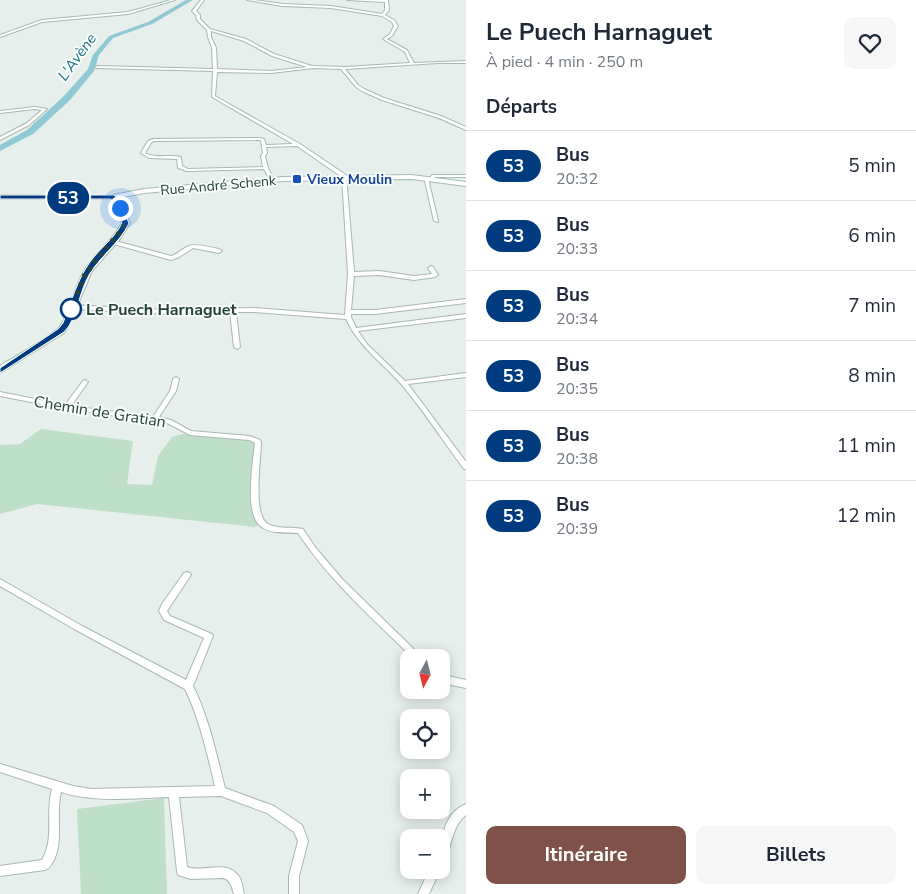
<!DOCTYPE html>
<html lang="fr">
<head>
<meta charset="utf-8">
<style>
	body { margin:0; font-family:"Nunito Sans",sans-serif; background:#f6f6f7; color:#1f2937; height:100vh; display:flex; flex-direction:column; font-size:19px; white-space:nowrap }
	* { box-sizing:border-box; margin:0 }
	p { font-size:16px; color:#747a83 }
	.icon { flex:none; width:28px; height:28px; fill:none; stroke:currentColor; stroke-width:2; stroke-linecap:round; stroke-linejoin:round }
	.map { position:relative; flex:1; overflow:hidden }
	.details { display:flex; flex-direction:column; background:#fff; width:450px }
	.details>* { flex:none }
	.badge { padding:0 10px; border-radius:16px; font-size:18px; line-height:32px }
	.needle { width:32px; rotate:187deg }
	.fabs { position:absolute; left:400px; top:649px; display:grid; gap:10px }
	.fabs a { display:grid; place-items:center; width:50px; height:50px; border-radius:10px; background:#fff; box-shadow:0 2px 12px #0003; font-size:25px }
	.you { position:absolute; width:25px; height:25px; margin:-12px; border:4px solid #fff; border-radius:50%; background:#1a73e8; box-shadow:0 0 0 8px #1a73e833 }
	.map>.badge { position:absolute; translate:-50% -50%; box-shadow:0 0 0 2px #fff }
	h2 { padding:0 20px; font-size:19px; line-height:45px }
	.round { display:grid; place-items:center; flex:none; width:52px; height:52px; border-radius:10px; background:#f6f6f7 }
	.summary { display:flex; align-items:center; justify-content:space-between; height:85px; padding:0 20px }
	h1 { font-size:24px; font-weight:700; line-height:38px }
	.action { display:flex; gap:10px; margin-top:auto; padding:10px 20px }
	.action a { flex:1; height:58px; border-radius:10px; background:#7f5249; color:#fff; font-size:20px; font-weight:700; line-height:58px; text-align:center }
	.action a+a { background:#f6f6f7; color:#1f2937 }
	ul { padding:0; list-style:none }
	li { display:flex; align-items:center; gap:15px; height:70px; padding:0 20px; border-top:1px solid #e0e1e3 }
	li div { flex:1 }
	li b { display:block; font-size:19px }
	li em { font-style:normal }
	li .badge { min-width:55px; font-weight:700; text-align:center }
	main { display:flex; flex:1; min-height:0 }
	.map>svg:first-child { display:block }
	.green { fill:#bfe0c8 }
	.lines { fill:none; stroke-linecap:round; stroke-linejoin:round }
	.river { fill:#8ec9d4; fill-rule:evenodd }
	.street-casing { stroke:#a8b8b2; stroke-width:2 }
	.secondary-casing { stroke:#a4bbb3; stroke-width:2 }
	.street { fill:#fff; fill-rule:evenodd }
	.secondary { fill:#fff; fill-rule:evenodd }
	.line { fill:#003b80; stroke:#fff }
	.walk { stroke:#24423a; stroke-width:5; stroke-dasharray:0 9 }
	.transit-dot { fill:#1a4fb4; stroke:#f7fbf9; stroke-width:2 }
	.stop-dot { fill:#fff; stroke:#003b80; stroke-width:2.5 }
	.labels { text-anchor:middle; stroke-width:4; stroke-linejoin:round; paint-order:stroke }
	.far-transit-label { font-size:14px; font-weight:bold; fill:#164399; stroke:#f7fbf9; text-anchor:start }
	.far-street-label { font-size:14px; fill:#24423a; stroke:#f7fbf9 }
	.far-water-label { font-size:15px; font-style:italic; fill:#1c6f80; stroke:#f7fbf9 }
	.stop-label { font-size:16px; font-weight:bold; fill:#24423a; stroke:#f7fbf9; text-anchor:start }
	.street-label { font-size:16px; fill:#24423a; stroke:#f7fbf9 }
</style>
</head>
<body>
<main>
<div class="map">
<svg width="466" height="894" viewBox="0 0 466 894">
	<rect width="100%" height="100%" fill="#e6efeb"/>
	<path class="green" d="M41 429 133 441 127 484 152 485 158 456 172 437 183 434 246 439 255 444 251 505 262 522 255 527 37 504 0 514V445L20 444Z
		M164 798 167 894H81L77 809Z"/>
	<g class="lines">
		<path class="river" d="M186 0H193L152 24 113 38 99 55 94 71 70 100 33 134 0 151V145L27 130 64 96 88 69 93 55 109 36 148 22Z"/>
		<defs>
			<path id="street" d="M171 0H175L128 14 42 22 0 37V35L42 20 128 12Z
				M201 0H204L196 11 200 15V19L210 29 246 39 274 54 312 66 346 67 410 63 405 52 383 39 390 34 394 26 392 22 382 16 331 8 283 6 247 0H254L283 4 331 6 382 14 385 10V2L347 0H388L389 10 385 15 394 20 398 26 392 36 387 39 407 50 414 63 466 61V63H438L345 69 358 85 364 89 384 98 441 116 466 127V130L439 118 382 100 362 91 356 87 341 69 314 68 271 73 217 72 215 96 300 144 346 175 354 272 379 271 414 276 432 274 428 268 431 266 433 267 438 275 435 277 414 280 379 275 354 276 351 310H375L466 299V303L375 314H351V317L356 328 466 314V318L358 331 367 344 405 381 466 373V377L408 384 466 462V469H464C443 441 424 411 402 385 382 362 359 347 346 319L254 312H236L240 347 237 349 234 347 230 312 167 314 72 309 69 307 72 305 167 310 254 308 345 315 348 274 342 177 297 146 266 147 267 153 265 156 268 168 274 180 272 181 270 180 264 169 187 171 178 168 177 159 149 158 141 153 148 141 153 139 260 138 264 139 266 145 293 144 212 97 213 71 97 68 95 67 97 66 213 69 212 48 208 37 207 30 197 20 196 15 192 11ZM211 31 244 41 272 56 307 67 271 71 217 69 216 48 211 37ZM260 140 261 141 263 153 261 156 263 167 188 169 182 166 181 157C169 154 155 159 145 153L151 143 154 141Z
				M35 107 47 109 29 125 0 140V137L27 123 42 110 35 109 0 113V111Z
				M432 175H466V177H435L434 179H430V178Z
				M424 177 428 178 438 221V222L434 221Z
				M112 240 171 256C178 254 183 248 189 246 196 243 212 248 219 249L222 251 219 253 193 248 179 257 171 260 110 243V241Z
				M176 377 179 379 176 391 159 417 171 420 191 431 250 436 260 440 261 442C261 459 252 515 268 524 276 529 293 527 303 529L315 547 343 580 423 658H413C372 618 330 581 298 533 287 532 273 534 263 528 243 517 253 463 255 443L249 440 190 435 167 423 67 409 0 396V392L65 405 83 381 85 380 88 382 71 406 153 417 170 391 173 379Z
				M187 572 190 573 191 575 167 611 170 616 212 634 213 636 193 686C209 718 216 753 225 788L274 806 302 825 308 841 299 876V894H289V876L298 841 294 832 267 813 221 796 179 797 187 867C204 873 228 858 240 878 242 883 243 889 244 894H234C232 888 231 881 224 878L191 879 178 875 177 871 169 797C134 798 96 803 61 792 60 797 59 802 59 808 58 826 62 845 53 862 50 866 50 868 45 870L0 876V866L42 860C55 838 45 813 52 789L0 772V764L73 786 91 789 215 786C207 753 200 720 185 689L76 630 0 586V579L82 626 186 680 204 638 164 620 159 611 162 604 184 573Z
				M441 673 452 677 466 680V688L451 685 441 681Z
				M466 804V815C453 825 452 843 446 858L445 862 441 863C441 841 442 814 466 804Z
				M429 870H440L429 894H418Z"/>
			<path id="secondary" d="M412 175 466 182V186L412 179 283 181 144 193 118 198 130 223 120 239 92 271 69 325 64 333 0 373V366C12 358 55 335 61 325 72 308 74 285 86 268 97 252 113 240 122 223L112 199H0V195L108 196 144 189 283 177Z"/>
		</defs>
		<use href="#street" class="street-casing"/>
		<use href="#secondary" class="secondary-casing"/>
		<use href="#street" class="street"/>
		<use href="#secondary" class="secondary"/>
	</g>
	<path class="line" d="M0 195H114L117 198 129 223C120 243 100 256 89 275 80 291 78 310 69 326L64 332 0 373V368L58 329 63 323C71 303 77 280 90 262 100 248 115 238 122 223L111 199H0Z"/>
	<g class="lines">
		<path class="walk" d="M71 309 84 276 94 263 123 228 125 219 120 208"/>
	</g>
	<rect class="transit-dot" x="292" y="174" width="10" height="10" rx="2.5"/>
	<circle class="stop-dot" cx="71" cy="309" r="10"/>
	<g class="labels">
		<g class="far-transit-label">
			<text x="307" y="184">Vieux Moulin</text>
		</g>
		<g class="far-street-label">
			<text transform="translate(218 185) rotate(-5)" y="5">Rue André Schenk</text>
		</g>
		<g class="far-water-label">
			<text transform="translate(77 57) rotate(-54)" y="5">L'Avène</text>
		</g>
		<g class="stop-label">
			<text x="86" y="315">Le Puech Harnaguet</text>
		</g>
		<g class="street-label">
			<text transform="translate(100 411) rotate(9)" y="6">Chemin de Gratian</text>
		</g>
	</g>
</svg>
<div class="fabs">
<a><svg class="needle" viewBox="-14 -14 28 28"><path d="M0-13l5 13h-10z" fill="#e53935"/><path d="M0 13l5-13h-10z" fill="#747a83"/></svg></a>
<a><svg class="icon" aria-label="locate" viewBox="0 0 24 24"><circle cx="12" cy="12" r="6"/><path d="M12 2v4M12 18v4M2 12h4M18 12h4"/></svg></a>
<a>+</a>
<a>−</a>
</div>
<div class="you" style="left:120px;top:208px"></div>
<b class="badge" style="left:68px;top:198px;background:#003b80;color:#fff">53</b>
</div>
<section class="details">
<div class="summary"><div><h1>Le Puech Harnaguet</h1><p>À pied · 4 min · 250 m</p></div><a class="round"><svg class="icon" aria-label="heart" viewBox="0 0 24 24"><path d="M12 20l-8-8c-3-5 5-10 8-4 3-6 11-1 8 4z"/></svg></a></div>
<h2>Départs</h2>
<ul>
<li><span class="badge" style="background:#003b80;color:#fff">53</span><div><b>Bus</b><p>20:32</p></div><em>5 min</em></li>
<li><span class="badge" style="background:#003b80;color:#fff">53</span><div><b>Bus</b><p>20:33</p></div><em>6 min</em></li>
<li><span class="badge" style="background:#003b80;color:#fff">53</span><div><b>Bus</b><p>20:34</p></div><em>7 min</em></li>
<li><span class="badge" style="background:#003b80;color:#fff">53</span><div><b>Bus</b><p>20:35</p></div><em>8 min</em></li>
<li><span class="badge" style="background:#003b80;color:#fff">53</span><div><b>Bus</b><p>20:38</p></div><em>11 min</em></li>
<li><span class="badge" style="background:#003b80;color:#fff">53</span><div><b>Bus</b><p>20:39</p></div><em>12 min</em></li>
</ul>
<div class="action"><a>Itinéraire</a><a>Billets</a></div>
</section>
</main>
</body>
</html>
